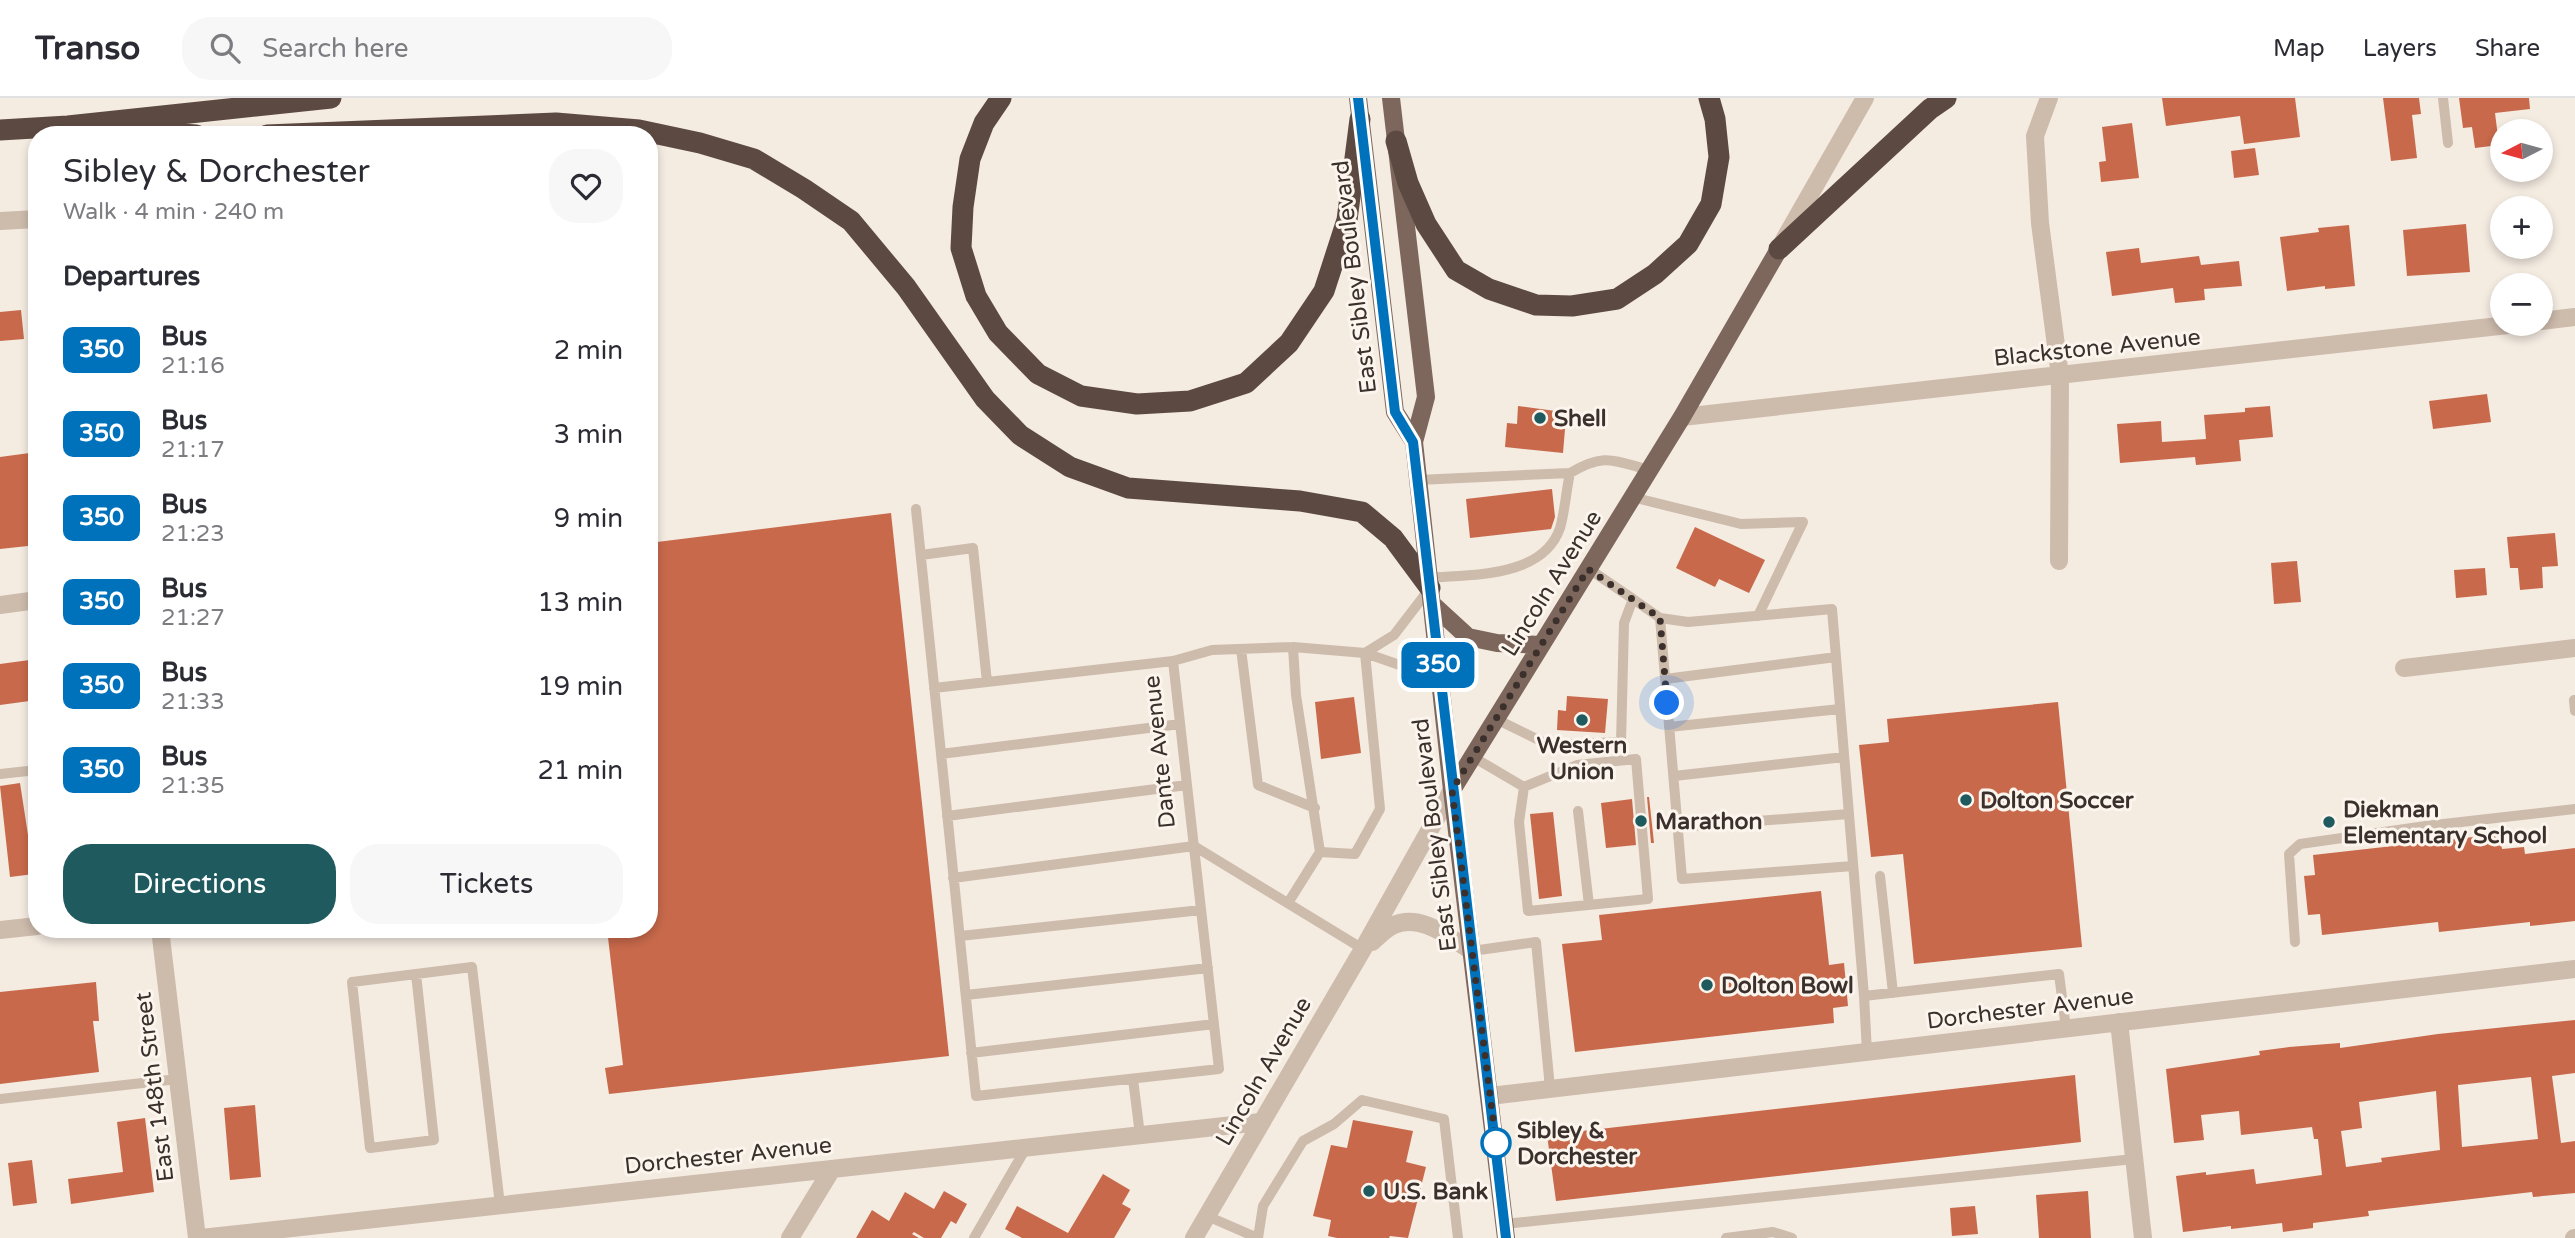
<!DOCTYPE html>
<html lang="en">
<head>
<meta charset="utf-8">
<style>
	body { margin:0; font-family:"Varela Round",sans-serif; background:#f7f7f7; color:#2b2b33; height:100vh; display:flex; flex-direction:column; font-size:26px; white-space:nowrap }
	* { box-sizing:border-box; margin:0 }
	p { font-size:23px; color:#7c7c81 }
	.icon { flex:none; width:38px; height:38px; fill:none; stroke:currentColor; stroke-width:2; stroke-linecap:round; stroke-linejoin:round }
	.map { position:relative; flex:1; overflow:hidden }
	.sheet { position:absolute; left:28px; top:28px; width:630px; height:812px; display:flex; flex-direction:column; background:#fff; border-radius:28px; box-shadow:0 4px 10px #0003 }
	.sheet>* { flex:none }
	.badge { padding:0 14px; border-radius:10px; font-size:24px; line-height:46px }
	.needle { width:46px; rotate:264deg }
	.controls { position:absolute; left:2490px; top:21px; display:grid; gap:14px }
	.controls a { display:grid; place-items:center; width:63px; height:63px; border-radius:50%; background:#fff; box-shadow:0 4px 10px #0003; font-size:35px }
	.you { position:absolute; width:35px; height:35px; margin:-18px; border:5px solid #fff; border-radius:50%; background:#1a73e8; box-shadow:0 0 0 10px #1a73e833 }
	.map>.badge { position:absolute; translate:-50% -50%; box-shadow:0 0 0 4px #fff }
	h2 { padding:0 35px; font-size:26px; line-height:63px }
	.round { display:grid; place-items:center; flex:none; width:74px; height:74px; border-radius:28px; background:#f7f7f7 }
	.summary { display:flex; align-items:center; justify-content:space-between; height:119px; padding:0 35px }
	h1 { font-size:33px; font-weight:600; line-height:52px }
	.action { display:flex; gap:14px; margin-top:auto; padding:14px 35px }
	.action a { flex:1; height:80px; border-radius:28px; background:#1f5a5e; color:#fff; font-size:28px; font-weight:600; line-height:80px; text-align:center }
	.action a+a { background:#f7f7f7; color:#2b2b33 }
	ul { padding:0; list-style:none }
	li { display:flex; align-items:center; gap:21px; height:84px; padding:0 35px }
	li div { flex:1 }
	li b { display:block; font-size:26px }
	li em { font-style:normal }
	li .badge { min-width:77px; font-weight:700; text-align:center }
	header { display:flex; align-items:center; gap:42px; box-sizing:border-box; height:98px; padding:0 35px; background:#fff; border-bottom:2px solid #e1e1e2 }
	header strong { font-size:33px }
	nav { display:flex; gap:38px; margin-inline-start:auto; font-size:24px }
	.search { width:490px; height:63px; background:#f7f7f7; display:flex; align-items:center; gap:18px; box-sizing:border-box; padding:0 24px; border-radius:28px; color:#7c7c81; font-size:26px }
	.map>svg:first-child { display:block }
	.building { fill:#c8694b; fill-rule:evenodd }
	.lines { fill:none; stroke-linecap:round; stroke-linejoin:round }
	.service { stroke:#cdbbac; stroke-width:10 }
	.minor { stroke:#cdbbac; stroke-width:18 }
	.tertiary { stroke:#cdbbac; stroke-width:18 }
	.primary { stroke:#7d675c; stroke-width:18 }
	.motorway { stroke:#5c4a42; stroke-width:21 }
	.line-casing { stroke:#fff; stroke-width:16 }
	.line { stroke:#0072bc; stroke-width:10 }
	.walk { stroke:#3b302b; stroke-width:7; stroke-dasharray:0 12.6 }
	.poi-dot { fill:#1f5a5e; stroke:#fbf5ee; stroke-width:2.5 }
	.stop-dot { fill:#fff; stroke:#0072bc; stroke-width:3.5 }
	.labels { text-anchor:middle; stroke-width:6; stroke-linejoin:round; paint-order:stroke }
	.street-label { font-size:23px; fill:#3b302b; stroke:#fbf5ee }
	.poi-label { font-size:23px; font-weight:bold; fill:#3b302b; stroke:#fbf5ee; text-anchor:start }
	.stop-label { font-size:23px; font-weight:bold; fill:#3b302b; stroke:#fbf5ee; text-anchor:start }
</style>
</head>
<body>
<header>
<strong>Transo</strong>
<div class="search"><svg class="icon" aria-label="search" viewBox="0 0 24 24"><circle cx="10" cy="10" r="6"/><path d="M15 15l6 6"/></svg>Search here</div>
<nav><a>Map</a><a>Layers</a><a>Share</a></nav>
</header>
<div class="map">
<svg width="2575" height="1140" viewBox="0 0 2575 1140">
	<rect width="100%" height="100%" fill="#f4ebe1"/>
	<path class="building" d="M2162 0H2295L2300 39 2244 46 2240 18 2166 28Z
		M2383 0H2419L2421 16 2412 17 2417 60 2391 63Z
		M2459 0H2529L2530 11 2495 15 2499 47 2475 50 2472 29 2463 30Z
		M2132 25 2139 80 2101 84 2099 64 2106 63 2102 29Z
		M2255 50 2259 77 2234 80 2231 53Z
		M2466 126 2470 174 2407 178 2403 132Z
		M2349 127 2355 188 2325 191V188L2287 193 2280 139 2319 134 2318 130Z
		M2139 150 2141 165 2199 158 2201 167 2239 163 2242 188 2204 191 2205 202 2175 205 2173 190 2112 198 2106 154Z
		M21 212 24 241 0 243V214Z
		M2487 296 2491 324 2433 331 2429 303Z
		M1518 308 1563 314 1560 330 1565 331 1563 355 1505 349 1507 325 1517 326Z
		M2270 308 2273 339 2239 342 2241 363 2196 367 2195 359 2120 365 2117 326 2161 323 2162 344 2206 341 2204 317 2245 314V310Z
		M37 354V447L0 451V359Z
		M1552 391 1555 419 1551 431 1470 440 1466 401Z
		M891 415 949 958 609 996 605 970 623 967 607 831H649V445Z
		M1695 429 1765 462 1749 495 1719 481 1715 489 1676 470Z
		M2555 435 2558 468 2542 469 2543 490 2520 492 2518 470H2510L2507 439Z
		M2297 463 2301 504 2274 506 2271 465Z
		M2485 470 2487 497 2456 500 2454 472Z
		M37 561V602L0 607V566Z
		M1567 598 1608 601 1605 635 1557 632 1558 612 1566 613Z
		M1354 599 1361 655 1321 661 1315 604Z
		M2058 604 2082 849 1914 866 1903 756 1871 759 1859 647 1889 644 1887 621Z
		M20 685 34 776 10 779 0 688Z
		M1647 699H1649L1654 745H1651Z
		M1632 701 1636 747 1606 750 1601 705Z
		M1553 714 1562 798 1539 801 1530 716Z
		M2500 736 2502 751 2524 749 2525 756 2575 750V823L2530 828V824L2439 834 2438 824 2322 837 2320 816 2308 817 2304 778 2315 777 2313 757Z
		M1821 793 1829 867 1844 865 1848 908 1833 910 1834 925 1575 954 1562 846 1602 842 1599 817Z
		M96 884 99 923H93L99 974 0 986V894Z
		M2575 922V975L2552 978 2561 1045 2575 1043V1095L2533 1099 2532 1094 2368 1113 2369 1118 2313 1125V1130L2283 1134 2282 1125 2231 1131V1128L2183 1134 2176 1078 2206 1074V1077L2254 1071 2256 1086 2322 1077 2318 1041H2314L2312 1029 2241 1037 2239 1013 2201 1017 2204 1042 2174 1045 2166 971 2260 957 2259 953 2289 949 2340 945V950L2438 936ZM2531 979 2538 1041 2462 1049 2458 987ZM2436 993 2440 1052 2381 1060 2382 1064 2346 1069 2341 1033 2362 1030 2359 1004Z
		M2075 977 2081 1044 1556 1103 1547 1037Z
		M255 1007 261 1079 230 1082 224 1010Z
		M145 1020 154 1094 71 1106 68 1081 123 1074 117 1024Z
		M1353 1022 1413 1033 1406 1064 1426 1069 1408 1140 1390 1138 1389 1140H1337L1328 1138 1331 1122 1313 1118 1331 1047 1347 1050Z
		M32 1062 37 1105 13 1108 8 1065Z
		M1103 1076 1130 1092 1122 1106 1131 1111 1114 1140H1022L1005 1131 1017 1108 1068 1135Z
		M944 1093 967 1106 956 1126 951 1123 941 1140H924L914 1134 912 1136 919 1140H856L872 1112 889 1123 905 1094 934 1111Z
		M2088 1093 2091 1140H2039L2036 1097Z
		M1975 1108 1978 1136 1952 1138 1950 1110Z"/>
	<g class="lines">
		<path class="service" d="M2443 0 2448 45
			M1418 382 1570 375C1604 355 1612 362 1649 372
			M1632 399 1741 426 1803 424 1758 518
			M916 411 976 998 1219 971 1173 563
			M921 457 973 450 987 584
			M1429 480C1472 476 1543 480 1560 430 1565 413 1566 393 1570 375
			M1633 501 1660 520 1682 781 1853 768
			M1660 520 1688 524 1832 511 1864 898
			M1241 551 1258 687 1315 710
			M1365 555 1394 537 1430 490
			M1665 581 1836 559
			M934 590 1173 563 1212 552 1293 549 1365 555 1440 581
			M2574 602 2575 613
			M1496 621 1549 647 1621 644 1624 525 1633 501 1589 471
			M1669 629 1840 611
			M941 656 1180 626
			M1473 659 1524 689 1519 724 1528 813 1648 801 1636 661 1577 667 1524 689
			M0 676 37 672
			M1674 678 1844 659
			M1578 713 1589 807
			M947 718 1187 687
			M1678 729 1849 716
			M1194 748 1363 851
			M1320 754 1355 756 1380 711 1365 555
			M1880 778 1893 895
			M953 780 1194 748
			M1288 805 1320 754 1296 597 1293 549
			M960 838 1201 812
			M2295 844 2289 756 2300 746 2426 728 2575 711
			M1472 853 1536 844 1550 990
			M416 876 434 1042 370 1050 352 884 472 869 500 1107
			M966 897 1208 870
			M1867 954 1864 898 2059 876 2066 930
			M971 955 1214 926
			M1133 981 1140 1037
			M0 1001 178 981
			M1207 1118 1258 1140
			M1505 1126 2134 1061
			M974 1140 1026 1050
			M1258 1140 1263 1108 1303 1043 1334 1026 1362 1002 1444 1021 1458 1140
			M1726 1140 1773 1134 1792 1140"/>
		<path class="minor" d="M2049 0 2035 38 2040 125 2060 278 2059 463
			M0 123 37 121
			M2541 223 2575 219
			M1682 319 2517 226
			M0 507 37 502
			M2404 570 2575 550
			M160 831 197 1140
			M0 832 37 828
			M2119 924 2143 1140
			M1490 998 2575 871
			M201 1140 1261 1024
			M790 1140 832 1071
			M2574 1140H2575"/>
		<path class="tertiary" d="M1784 142 1865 0
			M1372 844C1378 839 1386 830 1394 827 1421 815 1450 840 1472 853
			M1194 1140 1363 851 1452 692"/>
		<path class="primary" d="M1358 0 1395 314 1414 344 1452 692 1506 1140
			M1391 0 1426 299 1414 344
			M1432 506 1468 539 1497 545 1541 547
			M1452 692 1682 319 1779 151"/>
		<path class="motorway" d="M1001 0 984 25 970 61 963 109 961 150 976 198 998 235 1038 276 1081 298 1137 306 1190 303 1246 285 1289 245 1324 193 1347 122 1360 21
			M0 32 68 28 331 0
			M126 32 196 37
			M267 37 556 25 639 32 700 45 754 61 804 91 851 123 906 189 985 301 1020 337 1070 369 1128 390 1300 403 1362 414 1393 440 1430 490
			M1396 43 1408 85 1426 126 1456 172 1489 191 1536 207 1572 208 1617 201 1655 176 1688 146 1711 106 1719 59 1715 21 1709 0
			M1779 151 1930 11 1946 0"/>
	</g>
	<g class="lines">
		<defs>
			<path id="line" d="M1358 0 1395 314 1413 344 1506 1140"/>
		</defs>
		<use href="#line" class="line-casing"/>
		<use href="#line" class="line"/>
		<path class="walk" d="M1496 1045 1452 692 1588 471 1660 520 1667 605"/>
	</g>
	<g class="poi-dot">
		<circle cx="1540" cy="320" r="7"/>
		<circle cx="1582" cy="622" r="7"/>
		<circle cx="1966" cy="702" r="7"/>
		<circle cx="1641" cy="723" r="7"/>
		<circle cx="2329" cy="724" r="7"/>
		<circle cx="1707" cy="887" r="7"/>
		<circle cx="1369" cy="1093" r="7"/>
	</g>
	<circle class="stop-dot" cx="1496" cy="1045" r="14"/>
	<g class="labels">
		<g class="street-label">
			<text transform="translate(1354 179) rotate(-97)" y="8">East Sibley Boulevard</text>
			<text transform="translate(2097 249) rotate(-6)" y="8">Blackstone Avenue</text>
			<text transform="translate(1551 485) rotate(-58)" y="8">Lincoln Avenue</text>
			<text transform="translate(1159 654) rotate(-96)" y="8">Dante Avenue</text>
			<text transform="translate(1434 737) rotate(-97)" y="8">East Sibley Boulevard</text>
			<text transform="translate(2030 910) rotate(-7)" y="8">Dorchester Avenue</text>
			<text transform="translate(1263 973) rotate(-60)" y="8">Lincoln Avenue</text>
			<text transform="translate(154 989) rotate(-97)" y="8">East 148th Street</text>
			<text transform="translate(728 1057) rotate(-6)" y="8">Dorchester Avenue</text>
		</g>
		<g class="poi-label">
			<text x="1554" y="328">Shell</text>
			<text x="1582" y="655" text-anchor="middle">Western<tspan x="1582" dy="26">Union</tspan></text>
			<text x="1980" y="710">Dolton Soccer</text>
			<text x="2343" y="719">Diekman<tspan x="2343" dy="26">Elementary School</tspan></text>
			<text x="1655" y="731">Marathon</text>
			<text x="1721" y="895">Dolton Bowl</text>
			<text x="1383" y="1101">U.S. Bank</text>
		</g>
		<g class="stop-label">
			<text x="1517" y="1040">Sibley &amp;<tspan x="1517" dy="26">Dorchester</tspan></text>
		</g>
	</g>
</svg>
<div class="controls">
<a><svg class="needle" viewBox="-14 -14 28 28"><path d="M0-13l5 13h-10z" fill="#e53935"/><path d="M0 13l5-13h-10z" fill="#7c7c81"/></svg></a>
<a>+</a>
<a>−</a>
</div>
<div class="you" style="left:1667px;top:605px"></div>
<b class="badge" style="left:1438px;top:567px;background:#0072bc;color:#fff">350</b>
<section class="sheet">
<div class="summary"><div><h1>Sibley &amp; Dorchester</h1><p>Walk · 4 min · 240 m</p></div><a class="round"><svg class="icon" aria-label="heart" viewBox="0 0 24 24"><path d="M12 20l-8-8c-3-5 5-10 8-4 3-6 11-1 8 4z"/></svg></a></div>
<h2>Departures</h2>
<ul>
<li><span class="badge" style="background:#0072bc;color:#fff">350</span><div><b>Bus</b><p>21:16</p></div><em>2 min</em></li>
<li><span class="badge" style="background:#0072bc;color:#fff">350</span><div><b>Bus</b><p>21:17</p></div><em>3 min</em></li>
<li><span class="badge" style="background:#0072bc;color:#fff">350</span><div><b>Bus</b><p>21:23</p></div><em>9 min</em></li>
<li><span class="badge" style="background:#0072bc;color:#fff">350</span><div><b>Bus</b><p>21:27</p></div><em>13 min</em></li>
<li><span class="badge" style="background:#0072bc;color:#fff">350</span><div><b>Bus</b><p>21:33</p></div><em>19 min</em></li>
<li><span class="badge" style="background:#0072bc;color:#fff">350</span><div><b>Bus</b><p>21:35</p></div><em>21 min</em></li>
</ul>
<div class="action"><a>Directions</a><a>Tickets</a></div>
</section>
</div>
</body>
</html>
